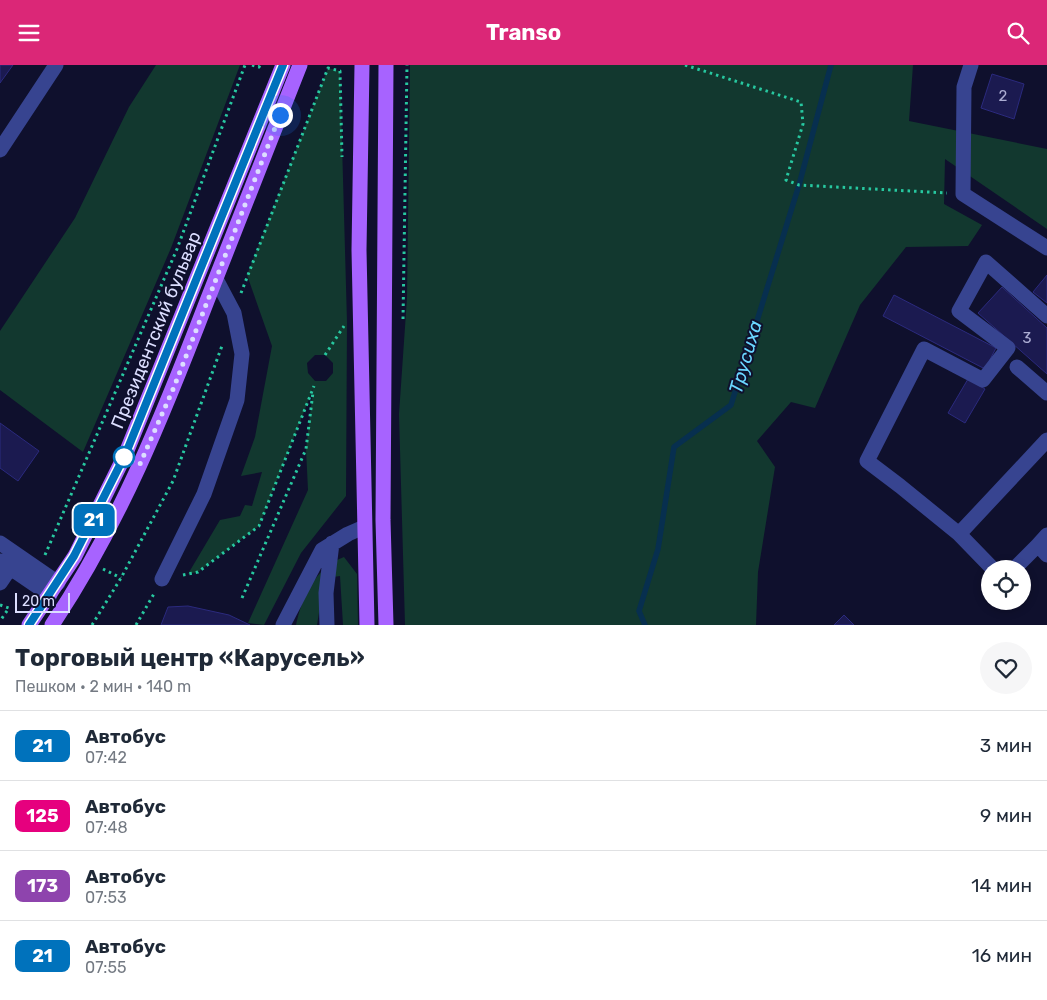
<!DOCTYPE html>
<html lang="ru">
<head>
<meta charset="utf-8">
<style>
	body { margin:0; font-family:Rubik,sans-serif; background:#f6f6f7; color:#1f2937; height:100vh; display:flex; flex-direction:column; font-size:19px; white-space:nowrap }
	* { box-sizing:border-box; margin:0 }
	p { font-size:16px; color:#747a83 }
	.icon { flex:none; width:28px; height:28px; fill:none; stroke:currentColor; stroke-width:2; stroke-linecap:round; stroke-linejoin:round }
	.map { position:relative; height:560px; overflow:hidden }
	.details { display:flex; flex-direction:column; background:#fff; flex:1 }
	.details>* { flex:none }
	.badge { padding:0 10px; border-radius:8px; font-size:18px; line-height:32px }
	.tools { position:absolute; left:981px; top:495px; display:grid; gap:10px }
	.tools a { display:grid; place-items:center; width:50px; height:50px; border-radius:50%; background:#fff; box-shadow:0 2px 8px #0003; font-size:25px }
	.scale { position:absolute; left:15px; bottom:12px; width:55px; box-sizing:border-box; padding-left:5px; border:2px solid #dcdeff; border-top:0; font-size:14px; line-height:18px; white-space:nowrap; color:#dcdeff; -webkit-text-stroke:4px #0f102d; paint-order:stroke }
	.you { position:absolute; width:25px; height:25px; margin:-12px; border:4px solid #fff; border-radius:50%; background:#1a73e8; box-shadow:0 0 0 8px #1a73e833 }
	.map>.badge { position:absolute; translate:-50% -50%; box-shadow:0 0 0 2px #fff }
	.round { display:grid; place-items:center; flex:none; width:52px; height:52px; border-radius:26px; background:#f6f6f7 }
	.head { display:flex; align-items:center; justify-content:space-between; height:85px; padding:0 15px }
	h1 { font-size:24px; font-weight:700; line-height:38px }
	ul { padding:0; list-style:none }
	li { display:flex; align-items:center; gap:15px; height:70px; padding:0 15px; border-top:1px solid #e0e1e3 }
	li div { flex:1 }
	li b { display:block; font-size:19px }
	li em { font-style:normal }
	li .badge { min-width:55px; font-weight:700; text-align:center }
	header { display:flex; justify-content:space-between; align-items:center; height:65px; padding:0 15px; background:#db2777; color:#fff; font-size:22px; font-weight:700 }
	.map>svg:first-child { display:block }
	.green { fill:#12382f; fill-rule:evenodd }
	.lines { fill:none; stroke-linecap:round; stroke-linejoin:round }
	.stream { stroke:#072f4f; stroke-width:5.5 }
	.building { fill:#1b1a50; stroke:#2b2a7e }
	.path { stroke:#27c8a0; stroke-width:3; stroke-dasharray:2.5 4; stroke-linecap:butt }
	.minor { stroke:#374490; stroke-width:15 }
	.major { stroke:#a763ff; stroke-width:15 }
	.line-casing { stroke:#fff; stroke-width:11 }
	.line { stroke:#0072bc; stroke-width:8 }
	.walk { stroke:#dcdeff; stroke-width:5; stroke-dasharray:0 9 }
	.stop-dot { fill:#fff; stroke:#0072bc; stroke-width:2.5 }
	.labels { text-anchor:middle; stroke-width:4; stroke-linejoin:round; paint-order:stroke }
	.number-label { font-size:15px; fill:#acadd3 }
	.street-label { font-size:18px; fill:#dcdeff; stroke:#0f102d }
	.water-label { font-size:19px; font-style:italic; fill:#6ad6ff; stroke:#0f102d }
</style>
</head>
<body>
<header><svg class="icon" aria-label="menu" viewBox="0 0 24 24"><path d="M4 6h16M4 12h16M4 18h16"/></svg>Transo<svg class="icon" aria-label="search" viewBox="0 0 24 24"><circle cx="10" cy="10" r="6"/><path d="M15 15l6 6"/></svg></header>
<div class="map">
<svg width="1047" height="560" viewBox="0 0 1047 560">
	<rect width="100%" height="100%" fill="#0f102d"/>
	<path class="green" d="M156 0H240L171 183 83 387 0 325V266L75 153 129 42Z
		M410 0H913L909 56 1047 84V164L945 94 944 139 982 160 968 181 906 182 860 240 815 343 791 337 757 376 775 402 758 507 756 560H405L399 349 407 233Z
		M328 3 340 6 347 257 346 431 301 488 264 560 248 558 308 425 306 384 313 324 259 461 198 507 188 509 220 455 240 451 245 440 252 441 262 407 241 411 255 372 272 281 247 210ZM315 290H325L333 298V308L326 316H315L308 308 307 298Z
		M344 492 357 509 358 560H343L340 511 333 512 321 535 317 560H296C302 532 315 503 344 492Z"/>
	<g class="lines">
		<path class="stream" d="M645 560 639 546 658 484 674 382 731 340 799 120 831 0"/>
	</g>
	<path class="building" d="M0 0H13L0 18Z
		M992 9 1024 19 1014 54 981 43Z
		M1047 210V238L1033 227Z
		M1002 222 1047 263V309L978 248Z
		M894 230 996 283 985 304 883 251Z
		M968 314 985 324 965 358 948 348Z
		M0 358 39 386 18 416 0 403Z
		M188 541 229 550 250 560H161L168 542Z
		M844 550 854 560H834Z"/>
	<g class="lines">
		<path class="path" d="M252 0 259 2 260 0
			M685 0 801 37 803 59 786 115 799 120 947 128
			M241 228 328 3 340 6 342 92
			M403 254 407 0
			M325 290 344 261
			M45 490 177 184 245 0
			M103 504 121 513
			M183 510 198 507 259 461 314 321
			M242 533 306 384 313 327
			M0 540 9 543 0 556
			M92 560 121 513 173 416 223 278
			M136 560 155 527"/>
		<path class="minor" d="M971 0 964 22 963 129 1047 183
			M0 85 56 0
			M1017 302 1047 328
			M959 469 900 421 867 396 924 284 983 315 1008 283 959 246 986 197 1047 251
			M1047 470 1038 480 1047 490
			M0 478 58 518
			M0 496 50 530
			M993 504 959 469 1047 375
			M1014 504 1038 480
			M162 514 204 429 237 335 242 289 234 248 216 214
			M0 518 15 496
			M283 560 322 485 348 469 364 462
			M327 560 326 528 332 478"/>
		<path class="major" d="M362 0 359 185 367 560
			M29 560 75 491 126 388 283 0
			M52 560C119 460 164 348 207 236 238 157 269 79 300 0
			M386 560 383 455 386 0"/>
	</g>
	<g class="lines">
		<defs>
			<path id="line" d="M29 560 74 491 126 388 283 0"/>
		</defs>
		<use href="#line" class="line-casing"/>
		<use href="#line" class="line"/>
		<path class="walk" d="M124 392 140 399 174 322 280 50"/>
	</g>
	<circle class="stop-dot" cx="124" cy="392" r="10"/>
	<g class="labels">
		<g class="number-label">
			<text x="1003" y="36">2</text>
			<text x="1027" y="278">3</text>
		</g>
		<g class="street-label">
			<text transform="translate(156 265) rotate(-68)" y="6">Президентский бульвар</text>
		</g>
		<g class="water-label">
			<text transform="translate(745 292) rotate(-74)" y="7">Трусиха</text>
		</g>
	</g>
</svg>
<div class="tools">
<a><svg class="icon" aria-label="locate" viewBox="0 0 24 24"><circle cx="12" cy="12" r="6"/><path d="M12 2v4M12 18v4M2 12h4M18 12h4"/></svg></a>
</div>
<div class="scale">20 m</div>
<div class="you" style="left:280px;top:50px"></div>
<b class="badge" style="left:94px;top:455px;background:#0072bc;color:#fff">21</b>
</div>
<section class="details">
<div class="head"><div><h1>Торговый центр «Карусель»</h1><p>Пешком · 2 мин · 140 m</p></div><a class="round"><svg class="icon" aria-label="heart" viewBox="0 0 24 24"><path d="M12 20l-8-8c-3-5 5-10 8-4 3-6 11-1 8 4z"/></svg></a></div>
<ul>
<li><span class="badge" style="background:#0072bc;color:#fff">21</span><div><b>Автобус</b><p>07:42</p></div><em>3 мин</em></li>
<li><span class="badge" style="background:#e6007e;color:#fff">125</span><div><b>Автобус</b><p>07:48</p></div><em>9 мин</em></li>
<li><span class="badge" style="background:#8e44ad;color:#fff">173</span><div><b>Автобус</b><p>07:53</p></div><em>14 мин</em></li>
<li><span class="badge" style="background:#0072bc;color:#fff">21</span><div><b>Автобус</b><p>07:55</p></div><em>16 мин</em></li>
</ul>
</section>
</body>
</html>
